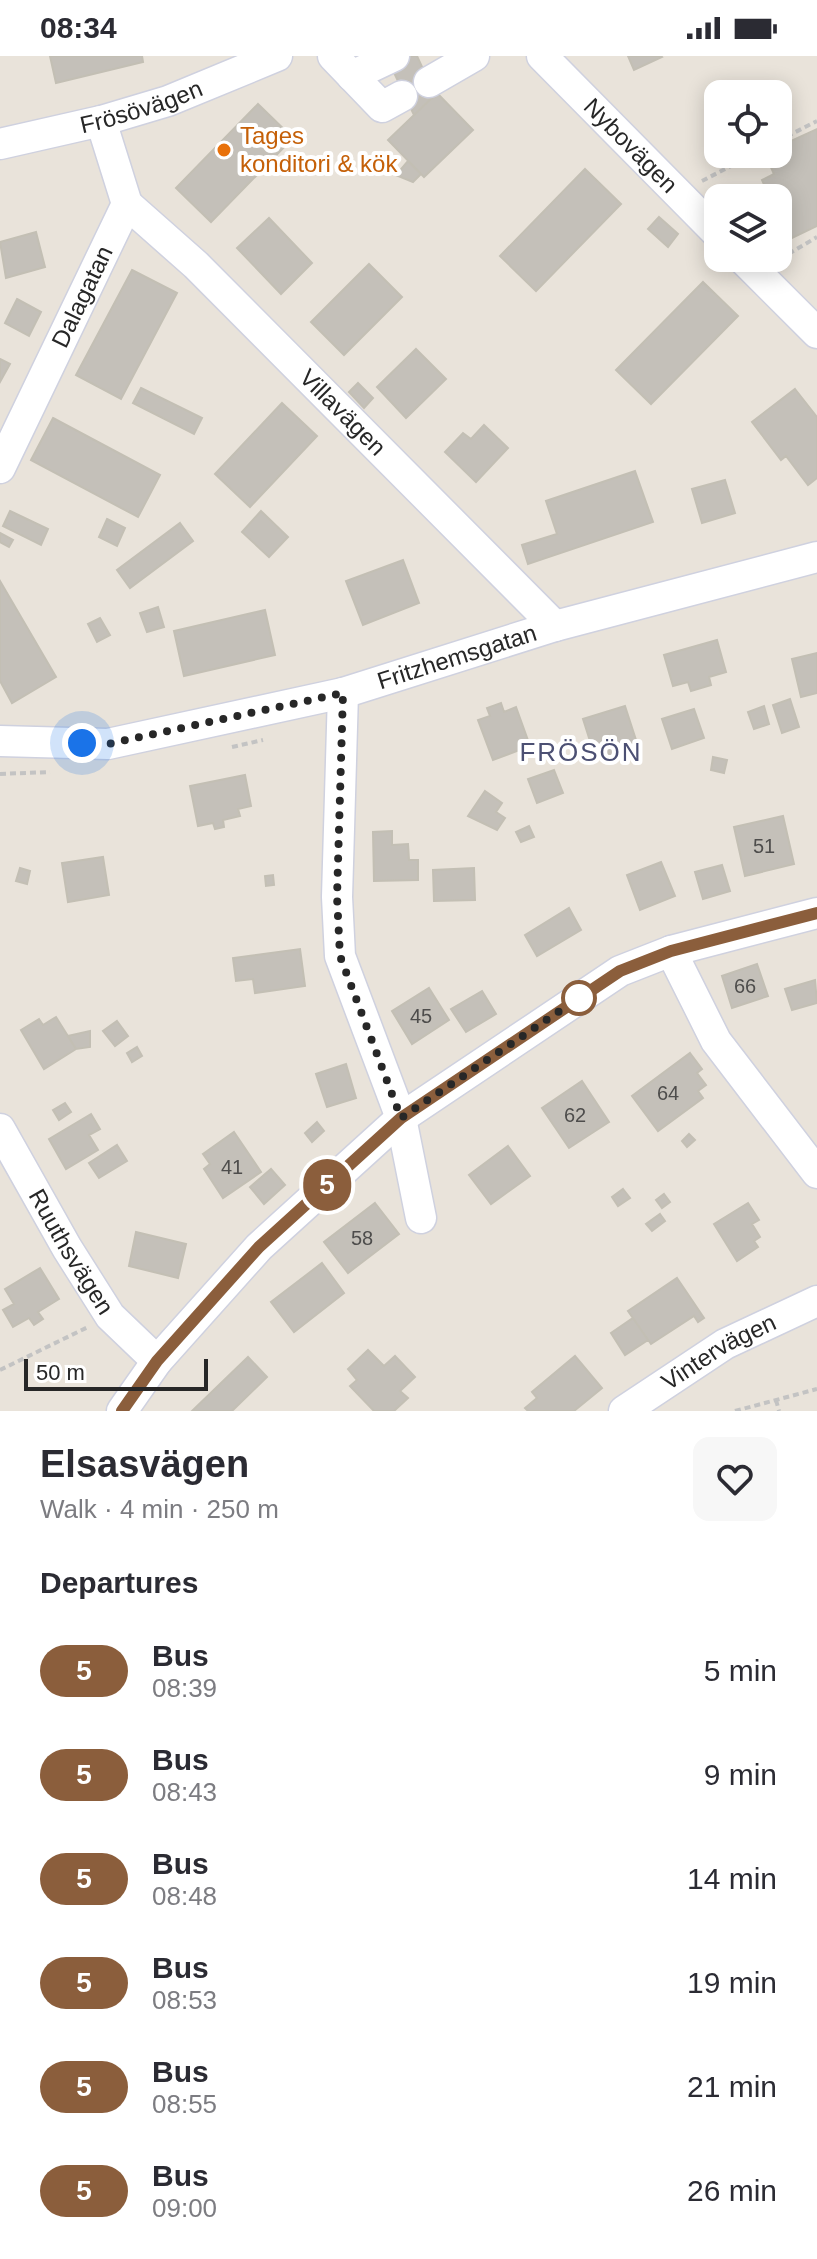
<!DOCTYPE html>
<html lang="en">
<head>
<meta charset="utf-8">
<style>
	body { margin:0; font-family:Arial,sans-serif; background:#f7f7f7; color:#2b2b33; height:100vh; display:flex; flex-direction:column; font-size:30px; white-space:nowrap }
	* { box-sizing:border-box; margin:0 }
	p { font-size:26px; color:#7c7c81 }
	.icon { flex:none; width:44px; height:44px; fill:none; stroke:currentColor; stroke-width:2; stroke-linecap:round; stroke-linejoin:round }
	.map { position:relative; height:1355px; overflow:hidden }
	.panel { display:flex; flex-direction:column; background:#fff; flex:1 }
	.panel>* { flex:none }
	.badge { padding:0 16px; border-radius:26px; font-size:28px; line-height:52px }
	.controls { position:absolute; left:704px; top:24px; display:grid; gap:16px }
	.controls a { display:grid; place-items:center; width:88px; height:88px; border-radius:16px; background:#fff; box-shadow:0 4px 20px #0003; font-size:40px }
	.scale { position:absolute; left:24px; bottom:20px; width:184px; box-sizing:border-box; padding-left:8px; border:4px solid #272727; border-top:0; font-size:22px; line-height:28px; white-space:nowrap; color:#272727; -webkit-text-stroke:6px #fff; paint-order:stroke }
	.you { position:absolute; width:40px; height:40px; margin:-20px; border:6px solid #fff; border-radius:50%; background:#1a73e8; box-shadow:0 0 0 12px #1a73e833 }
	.map>.badge { position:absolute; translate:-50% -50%; box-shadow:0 0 0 4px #fff }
	h2 { padding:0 40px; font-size:30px; line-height:72px }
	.round { display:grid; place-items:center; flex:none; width:84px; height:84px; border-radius:16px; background:#f7f7f7 }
	.headline { display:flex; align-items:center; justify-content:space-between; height:136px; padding:0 40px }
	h1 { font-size:38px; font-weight:800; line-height:60px }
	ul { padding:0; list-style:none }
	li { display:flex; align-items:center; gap:24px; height:104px; padding:0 40px }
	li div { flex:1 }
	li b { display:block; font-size:30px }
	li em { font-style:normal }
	li .badge { min-width:88px; font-weight:700; text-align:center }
	.status { display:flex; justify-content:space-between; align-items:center; height:56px; padding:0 40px; background:#fff; direction:ltr }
	.status svg { height:22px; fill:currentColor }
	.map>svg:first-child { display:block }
	.building { fill:#c4c0b9; stroke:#c3bfb4; stroke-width:2 }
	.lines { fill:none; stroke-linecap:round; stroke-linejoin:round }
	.minor-casing { stroke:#cfd1df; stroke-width:33 }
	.path { stroke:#c3c3c3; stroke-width:4; stroke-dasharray:6 4; stroke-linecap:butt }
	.minor { stroke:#fff; stroke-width:30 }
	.line-casing { stroke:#fff; stroke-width:18 }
	.line { stroke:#8b5e3c; stroke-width:12 }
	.walk { stroke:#272727; stroke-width:8; stroke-dasharray:0 14.4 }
	.food-dot { fill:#e8710a; stroke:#fff; stroke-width:3 }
	.stop-dot { fill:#fff; stroke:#8b5e3c; stroke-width:4 }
	.labels { text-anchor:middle; stroke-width:8; stroke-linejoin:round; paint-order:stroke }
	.number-label { font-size:20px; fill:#4e4d4c }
	.street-label { font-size:24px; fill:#272727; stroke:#fff }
	.food-label { font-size:24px; fill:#c56008; stroke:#fff; text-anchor:start }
	.neighbourhood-label { font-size:26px; letter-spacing:2px; fill:#4c5073; stroke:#fff }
</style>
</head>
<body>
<div class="status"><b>08:34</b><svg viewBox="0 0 49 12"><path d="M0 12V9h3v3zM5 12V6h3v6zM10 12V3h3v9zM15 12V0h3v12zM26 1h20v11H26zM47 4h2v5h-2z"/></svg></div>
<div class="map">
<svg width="817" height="1355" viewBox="0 0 817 1355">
	<rect width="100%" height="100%" fill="#e9e3da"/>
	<path class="building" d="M50 0H142L143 6 56 27Z
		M401 0H417L435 39 414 59 389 6Z
		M628 0H661L662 1 634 14Z
		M437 37 473 74 424 121 388 84Z
		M258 48 293 82 211 166 176 132Z
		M817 73V170L790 183 778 158V142H770L762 124 774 118 765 98H778V91Z
		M408 105 421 118 413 126 396 119Z
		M585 113 621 148 536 235 500 200Z
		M659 161 678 178 668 191 648 173Z
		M269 162 312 207 281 238 237 192Z
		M36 176 45 211 6 222 0 186Z
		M369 208 402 241 344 299 311 266Z
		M132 214 177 237 121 343 76 319Z
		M703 226 738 260 651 348 616 314Z
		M17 243 41 256 29 280 5 267Z
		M416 293 446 323 406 362 377 331Z
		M0 303 10 308 0 326Z
		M358 327 373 342 364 352 349 336Z
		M141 332 202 362 194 378 133 347Z
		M795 333 817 361V422L808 429 786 400 781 404 752 366Z
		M282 347 317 380 250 451 215 418Z
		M53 362 160 419 138 461 31 404Z
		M484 369 508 392 476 426 445 396 463 377 471 383Z
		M635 415 653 466 528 508 522 489 557 478 546 445Z
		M725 424 735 457 702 467 692 433Z
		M10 455 48 473 41 489 3 470Z
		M261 455 288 481 269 501 242 476Z
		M107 463 125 472 117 490 99 481Z
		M180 467 193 485 130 532 117 514Z
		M0 477 13 484 9 491 0 486Z
		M403 504 419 547 363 569 346 525Z
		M0 525 56 621 12 647 0 625Z
		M158 551 164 571 147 576 140 557Z
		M265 554 275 599 184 620 174 575Z
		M100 562 110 579 97 586 88 568Z
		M717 584 726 616 709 621 711 629 691 635 688 626 673 630 664 599Z
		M817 597V637L801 641 792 603Z
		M790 643 799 671 782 677 773 649Z
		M501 647 504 656 516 651 530 690 493 704 478 664 490 660 487 652Z
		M625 650 638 690 596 704 583 663Z
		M764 650 769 668 754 673 748 656Z
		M694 653 704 682 672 693 662 663Z
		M713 701 727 704 724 717 711 714Z
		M554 714 563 737 537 747 528 723Z
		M245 719 251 750 238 753 240 760 223 764 224 771 215 773 213 767 198 770 190 730Z
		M485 735 502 747 496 756 505 762 497 774 468 760Z
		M783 760 794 808 745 820 734 771Z
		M529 770 534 781 521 786 516 776Z
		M392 775V789L408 788 409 804H418V824L374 825 373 776Z
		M103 801 109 839 68 846 62 807Z
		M661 806 675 840 640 854 627 819Z
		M722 809 730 835 703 843 695 816Z
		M20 812 30 815 27 828 16 825Z
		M474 812 475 844 434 845 433 814Z
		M273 819 274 829 266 830 265 820Z
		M569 852 581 874 537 900 525 879Z
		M300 893 305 930 255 937 253 923 236 925 233 902Z
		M757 908 768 940 732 952 722 920Z
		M815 924 817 947 792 954 785 933Z
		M429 932 449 964 412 988 392 955Z
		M482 935 496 958 466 976 451 953Z
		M56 961 76 993 44 1013 21 974 39 963 43 969Z
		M117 965 128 980 115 990 103 975Z
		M90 975V991L76 993 68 980Z
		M137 991 142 1000 132 1006 127 997Z
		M690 997 702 1013 697 1017 706 1029 698 1035 703 1042 658 1075 632 1040Z
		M346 1008 356 1042 327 1051 316 1018Z
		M582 1025 609 1066 569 1092 542 1052Z
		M65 1047 71 1056 59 1064 53 1054Z
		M91 1058 100 1073 89 1079 98 1094 66 1113 49 1083Z
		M317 1066 324 1075 312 1086 305 1077Z
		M234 1076 261 1116 223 1142 204 1113 210 1108 203 1098Z
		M689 1078 695 1084 687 1091 682 1085Z
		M117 1089 127 1105 99 1122 89 1107Z
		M508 1090 530 1120 491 1148 469 1119Z
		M271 1113 285 1129 264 1148 250 1131Z
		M623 1133 630 1142 618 1150 612 1141Z
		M664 1138 670 1146 662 1152 656 1144Z
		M375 1147 399 1178 348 1217 324 1186Z
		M748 1147 759 1164 752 1168 760 1181 754 1185 758 1191 737 1205 714 1168Z
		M660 1158 665 1165 652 1175 646 1168Z
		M136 1176 186 1188 178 1222 129 1210Z
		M322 1207 344 1237 294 1276 271 1246Z
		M40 1212 59 1243 38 1256 43 1263 34 1269 29 1262 13 1271 3 1254 14 1248 5 1233Z
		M677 1222 704 1262 698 1266 694 1260 651 1288 628 1255Z
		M633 1262 648 1284 625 1299 611 1277Z
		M368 1294 384 1310 395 1300 415 1321 400 1335 408 1342 394 1355H374L350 1330 357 1324 348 1313Z
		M575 1300 602 1332 574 1355H528L525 1352 537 1342 532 1336Z
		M248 1301 267 1321 232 1355H192Z"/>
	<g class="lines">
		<defs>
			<g id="minor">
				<path d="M333 0 382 51 402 40"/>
				<path id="s1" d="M542 0 718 178"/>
				<path d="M352 20 394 0"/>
				<path d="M429 26 474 0"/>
				<path id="s2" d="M0 88 101 65 168 45 277 0"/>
				<path id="s3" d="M127 148 196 209 555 570"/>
				<path d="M742 202 817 277"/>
				<path id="s4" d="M0 412 127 148 101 65"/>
				<path d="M343 637 337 841 340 900 401 1062 421 1162"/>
				<path id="s5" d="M0 685 108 688 343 637 555 570 817 501"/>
				<path d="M671 895 716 985 817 1117"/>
				<path id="s6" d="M0 1073 67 1192 110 1260 157 1305"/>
				<path d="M122 1355 157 1305 259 1191 401 1062 620 915 671 895 817 857"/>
				<path id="s7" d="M624 1355 725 1288 817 1245"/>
			</g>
		</defs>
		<use href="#minor" class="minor-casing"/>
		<path class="path" d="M778 85 817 65
			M702 125 754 98
			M780 203 817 181
			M232 691 263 684
			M0 718 50 716
			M0 1314 88 1271
			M776 1344 779 1355
			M735 1355 817 1333"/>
		<use href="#minor" class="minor"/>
	</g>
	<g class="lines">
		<defs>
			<path id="line" d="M122 1355 157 1305 259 1191 401 1062 620 915 671 895 817 857"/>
		</defs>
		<use href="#line" class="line-casing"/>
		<use href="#line" class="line"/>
		<path class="walk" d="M82 687 108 688 343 637 337 841 340 900 401 1062 579 942"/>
	</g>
	<circle class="food-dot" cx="224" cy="94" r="8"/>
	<circle class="stop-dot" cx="579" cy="942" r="16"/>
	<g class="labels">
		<g class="number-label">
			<text x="764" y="797">51</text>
			<text x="745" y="937">66</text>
			<text x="421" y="967">45</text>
			<text x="668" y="1044">64</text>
			<text x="575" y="1066">62</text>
			<text x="232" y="1118">41</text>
			<text x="362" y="1189">58</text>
		</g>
		<g class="street-label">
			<text dy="8" stroke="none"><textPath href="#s2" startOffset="146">Frösövägen</textPath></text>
			<text dy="8" stroke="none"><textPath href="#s1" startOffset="126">Nybovägen</textPath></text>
			<text dy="8" stroke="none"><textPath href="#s4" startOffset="190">Dalagatan</textPath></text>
			<text dy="8" stroke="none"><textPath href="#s3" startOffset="300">Villavägen</textPath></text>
			<text dy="8" stroke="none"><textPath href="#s5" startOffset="468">Fritzhemsgatan</textPath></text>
			<text dy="8" stroke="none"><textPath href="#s6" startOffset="142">Ruuthsvägen</textPath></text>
			<text dy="8" stroke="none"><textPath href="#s7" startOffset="112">Vintervägen</textPath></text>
		</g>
		<g class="food-label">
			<text x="240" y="88">Tages<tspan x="240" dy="28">konditori &amp; kök</tspan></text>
		</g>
		<g class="neighbourhood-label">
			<text x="581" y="705">FRÖSÖN</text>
		</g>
	</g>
</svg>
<div class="controls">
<a><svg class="icon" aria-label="locate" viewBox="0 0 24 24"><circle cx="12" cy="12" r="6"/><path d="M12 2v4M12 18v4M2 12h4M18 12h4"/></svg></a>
<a><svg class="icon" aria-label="layers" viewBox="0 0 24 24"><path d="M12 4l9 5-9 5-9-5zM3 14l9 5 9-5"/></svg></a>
</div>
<div class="scale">50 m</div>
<div class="you" style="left:82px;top:687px"></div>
<b class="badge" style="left:327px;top:1129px;background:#8b5e3c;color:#fff">5</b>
</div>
<section class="panel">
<div class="headline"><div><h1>Elsasvägen</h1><p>Walk · 4 min · 250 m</p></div><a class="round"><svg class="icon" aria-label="heart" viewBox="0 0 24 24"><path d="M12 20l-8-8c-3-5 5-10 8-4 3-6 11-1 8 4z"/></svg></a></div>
<h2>Departures</h2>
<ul>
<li><span class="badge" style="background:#8b5e3c;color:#fff">5</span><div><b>Bus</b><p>08:39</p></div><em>5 min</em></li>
<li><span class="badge" style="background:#8b5e3c;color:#fff">5</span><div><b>Bus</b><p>08:43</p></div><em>9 min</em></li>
<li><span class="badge" style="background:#8b5e3c;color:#fff">5</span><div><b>Bus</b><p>08:48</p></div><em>14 min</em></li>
<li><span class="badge" style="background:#8b5e3c;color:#fff">5</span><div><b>Bus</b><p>08:53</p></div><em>19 min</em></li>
<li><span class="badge" style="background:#8b5e3c;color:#fff">5</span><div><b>Bus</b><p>08:55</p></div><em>21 min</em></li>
<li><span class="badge" style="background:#8b5e3c;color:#fff">5</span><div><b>Bus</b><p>09:00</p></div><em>26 min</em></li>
</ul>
</section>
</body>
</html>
